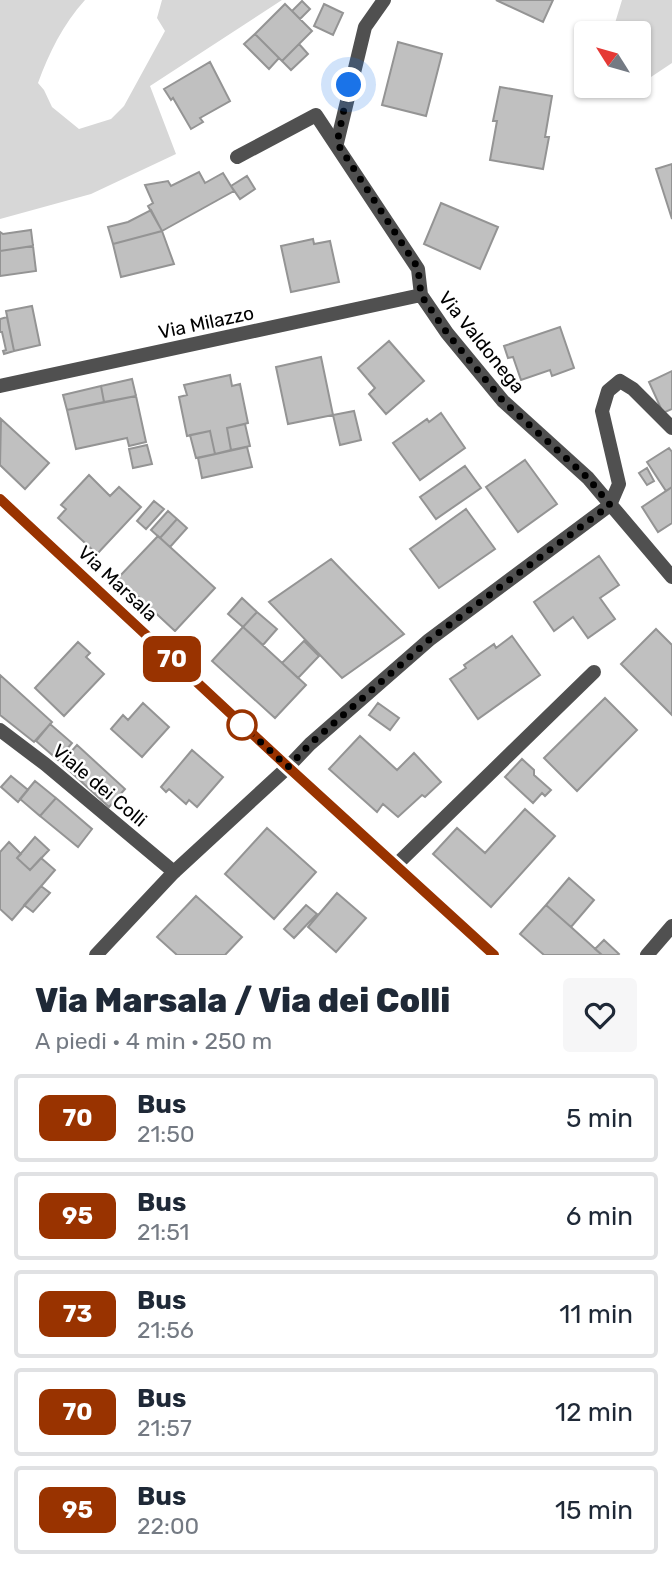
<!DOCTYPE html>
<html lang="it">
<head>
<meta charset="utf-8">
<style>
	body { margin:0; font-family:Rubik,sans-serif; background:#f6f6f7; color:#1f2937; height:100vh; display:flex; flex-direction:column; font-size:26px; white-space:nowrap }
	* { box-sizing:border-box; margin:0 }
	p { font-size:23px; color:#747a83 }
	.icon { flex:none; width:38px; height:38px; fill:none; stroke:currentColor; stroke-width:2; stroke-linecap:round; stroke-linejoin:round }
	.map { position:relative; height:955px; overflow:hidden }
	.sheet { display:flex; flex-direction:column; background:#fff; flex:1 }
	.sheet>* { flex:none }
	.badge { padding:0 14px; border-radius:10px; font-size:24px; line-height:46px }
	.needle { width:46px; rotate:307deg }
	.tools { position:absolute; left:574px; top:21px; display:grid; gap:14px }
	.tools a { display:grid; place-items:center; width:77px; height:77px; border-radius:7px; background:#fff; box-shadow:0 2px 5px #0004; font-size:35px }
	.you { position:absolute; width:35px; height:35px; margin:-18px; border:5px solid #fff; border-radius:50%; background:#1a73e8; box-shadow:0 0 0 10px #1a73e833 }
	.map>.badge { position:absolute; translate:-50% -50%; box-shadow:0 0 0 4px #fff }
	.round { display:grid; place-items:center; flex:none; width:74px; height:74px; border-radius:7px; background:#f6f6f7 }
	.summary { display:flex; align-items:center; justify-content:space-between; height:119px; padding:0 35px }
	h1 { font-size:33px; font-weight:800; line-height:52px }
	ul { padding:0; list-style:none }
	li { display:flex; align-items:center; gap:21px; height:88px; margin:0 14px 10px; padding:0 21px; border:4px solid #e0e1e3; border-radius:7px }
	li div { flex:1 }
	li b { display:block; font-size:26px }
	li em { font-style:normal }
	li .badge { min-width:77px; font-weight:700; text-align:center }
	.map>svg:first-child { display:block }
	.green { fill:#d7d7d7 }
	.building { fill:#c0c0c0; stroke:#949494; stroke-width:2 }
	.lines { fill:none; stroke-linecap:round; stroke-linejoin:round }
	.service { stroke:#505050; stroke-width:14 }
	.minor { stroke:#505050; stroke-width:14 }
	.tertiary { stroke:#505050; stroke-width:14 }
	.line-casing { stroke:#fff; stroke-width:16 }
	.line { stroke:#930; stroke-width:10 }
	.walk { stroke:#000; stroke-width:7; stroke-dasharray:0 12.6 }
	.stop-dot { fill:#fff; stroke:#930; stroke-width:3.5 }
	.labels { text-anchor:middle; stroke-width:5; stroke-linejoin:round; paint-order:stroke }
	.street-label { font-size:19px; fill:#000; stroke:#fff }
</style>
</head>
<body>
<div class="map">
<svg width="672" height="955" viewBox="0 0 672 955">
	<rect width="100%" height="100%" fill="#fff"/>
	<path class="green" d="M0 0H85C63 24 49 53 38 83L44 90 52 107 79 129 111 119 124 106 165 31 157 18 162 0H282L150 86 176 154 91 194 0 219Z
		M622 0H672V63L645 81 639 78V33H612Z"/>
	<path class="building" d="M496 0H553L543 22Z
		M302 1 310 9 300 19 292 11Z
		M285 4 312 31 282 61 255 34Z
		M324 4 343 13 333 35 314 26Z
		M255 34 279 58 269 69 244 44Z
		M398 42 442 54 426 116 382 105Z
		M299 44 308 54 291 70 282 61Z
		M210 62 230 101 200 118 203 122 191 129 173 98 171 100 164 89Z
		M500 87 552 96 545 137H549L543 169 490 160 497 121H493Z
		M672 164V219L656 169Z
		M199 172 205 183 223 173 234 191 162 231 148 206 153 203 145 185 168 181 171 186Z
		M247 176 255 189 240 199 231 186Z
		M441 203 498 227 480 269 424 244Z
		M151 210 162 231 113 244 108 227 128 222Z
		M31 230 33 246 0 251V232L3 234Z
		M162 231 174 264 121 277 113 244Z
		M313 239 314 244 330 241 339 282 291 292 281 246Z
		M33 246 36 271 0 276V251Z
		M32 306 40 345 14 351 6 311Z
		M7 317 14 351 4 354 3 351 6 350 2 332H0V319Z
		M560 327 574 368 552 376 550 370 521 380 513 357 508 358 504 346Z
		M389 341 424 381 386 414 369 394 375 388 358 368Z
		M321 357 333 415 288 424 276 367Z
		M672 371V409L663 413 649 382Z
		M230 375 232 386 240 384 248 423 227 428 231 450 215 454 210 431 187 436 179 397 187 395 184 385Z
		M132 379 136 396 104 402 101 386Z
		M101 386 104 402 67 410 63 395Z
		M136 396 146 442 129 446 127 438 76 449 67 410Z
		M354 411 361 440 340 445 333 415Z
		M441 413 465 448 420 480 393 443 427 419 429 422Z
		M1 419 49 463 25 489 0 465Z
		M245 424 250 446 231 450 227 428Z
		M210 431 215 454 196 458 190 435Z
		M147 445 152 464 133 468 129 449Z
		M247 447 252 467 202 478 198 458Z
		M669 448 672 452V487L666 491 647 462Z
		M525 460 557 504 518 532 486 487Z
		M465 466 481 488 436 519 420 497Z
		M647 468 654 481 647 485 639 473Z
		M89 475 110 496 119 487 141 507 97 554 58 518 66 509 61 505Z
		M672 487V523L658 532 642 507Z
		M154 501 164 509 146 529 137 521Z
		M466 509 495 549 439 588 410 549Z
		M168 511 177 519 160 538 151 530Z
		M177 519 187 528 170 547 160 538Z
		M158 536 215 588 175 631 118 578Z
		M599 556 619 585 600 598 615 619 588 638 573 617 554 631 534 602Z
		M331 559 404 634 342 678 269 602Z
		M242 598 257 612 243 627 228 614Z
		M257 612 277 629 263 645 243 627Z
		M243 627 306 685 275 718 212 661Z
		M656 629 672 645V715L621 664Z
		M512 636 540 675 478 719 450 679 466 668 464 665 494 644 496 648Z
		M304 641 319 656 298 678 282 663Z
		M78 642 90 653 86 657 104 674 64 716 35 688Z
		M0 675 52 722 34 742 0 715Z
		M605 698 637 730 577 791 544 758Z
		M143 703 169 727 142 757 111 729 123 715 128 720Z
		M378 703 399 718 390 730 369 715Z
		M50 724 72 743 58 760 36 741Z
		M360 736 397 770 414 753 441 782 425 797 422 795 398 817 383 804 377 812 329 769Z
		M77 745 125 789 109 807 61 763Z
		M192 750 223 777 197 807 189 800 186 804 169 789 166 792 161 787Z
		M522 759 534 770V775L551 790 545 796 542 793 533 803 505 777Z
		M11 776 28 790 18 802 1 787Z
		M35 781 56 798 40 816 20 799Z
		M56 798 92 829 78 847 40 816Z
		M525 809 555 836 491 907 433 854 457 828 485 853Z
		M267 828 316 872 274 919 225 874Z
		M35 837 49 850 30 870 17 858Z
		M9 842 21 854 17 858 30 870 41 858 55 870 12 920 0 909V852Z
		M569 878 594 900 571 927 546 905Z
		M41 886 50 893 33 912 24 905Z
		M337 893 366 918 336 952 308 927Z
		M196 896 242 937 225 955H177L157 937Z
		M306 905 317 914 294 938 284 929Z
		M546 905 571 927 602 955H544L520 934Z
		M604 940 619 954 618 955H602L595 949Z"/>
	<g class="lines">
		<path class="service" d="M337 143 365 27 384 0"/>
		<path class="minor" d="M237 157 316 115 418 269 421 295 447 333 503 401 588 478 672 577
			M0 386 421 295
			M0 499 288 767 310 744 429 640 610 505 619 484 602 411 608 391 620 381 633 389 672 428
			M0 730 45 764 174 872
			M396 865 594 672
			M647 955 672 926"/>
		<path class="tertiary" d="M96 955 174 872 288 767 494 955"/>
	</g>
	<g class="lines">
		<defs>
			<path id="line" d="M0 499 288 767 494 955"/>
		</defs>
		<use href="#line" class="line-casing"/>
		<use href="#line" class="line"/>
		<path class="walk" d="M242 725 288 767 310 744 429 640 610 505 588 478 503 401 447 333 421 295 418 268 337 143 349 85"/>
	</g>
	<circle class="stop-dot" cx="242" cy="725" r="14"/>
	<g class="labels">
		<g class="street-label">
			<text transform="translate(206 322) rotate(-12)" y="7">Via Milazzo</text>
			<text transform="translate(482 342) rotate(51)" y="7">Via Valdonega</text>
			<text transform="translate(118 583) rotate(43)" y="7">Via Marsala</text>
			<text transform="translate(100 785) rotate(40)" y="7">Viale dei Colli</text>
		</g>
	</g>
</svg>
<div class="tools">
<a><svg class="needle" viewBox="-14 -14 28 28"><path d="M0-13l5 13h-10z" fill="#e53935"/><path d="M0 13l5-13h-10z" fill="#747a83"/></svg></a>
</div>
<div class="you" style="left:349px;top:85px"></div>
<b class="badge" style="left:172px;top:659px;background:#930;color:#fff">70</b>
</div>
<section class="sheet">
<div class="summary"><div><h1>Via Marsala / Via dei Colli</h1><p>A piedi · 4 min · 250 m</p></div><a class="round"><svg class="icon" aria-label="heart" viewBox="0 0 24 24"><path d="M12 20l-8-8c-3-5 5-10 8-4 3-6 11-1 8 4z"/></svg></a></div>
<ul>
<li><span class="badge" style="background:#930;color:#fff">70</span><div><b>Bus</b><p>21:50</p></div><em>5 min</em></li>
<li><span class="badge" style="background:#930;color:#fff">95</span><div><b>Bus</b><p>21:51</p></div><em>6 min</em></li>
<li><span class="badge" style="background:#930;color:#fff">73</span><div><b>Bus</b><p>21:56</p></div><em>11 min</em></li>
<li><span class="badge" style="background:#930;color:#fff">70</span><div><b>Bus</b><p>21:57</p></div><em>12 min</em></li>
<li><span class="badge" style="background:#930;color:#fff">95</span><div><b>Bus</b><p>22:00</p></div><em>15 min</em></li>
</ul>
</section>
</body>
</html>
